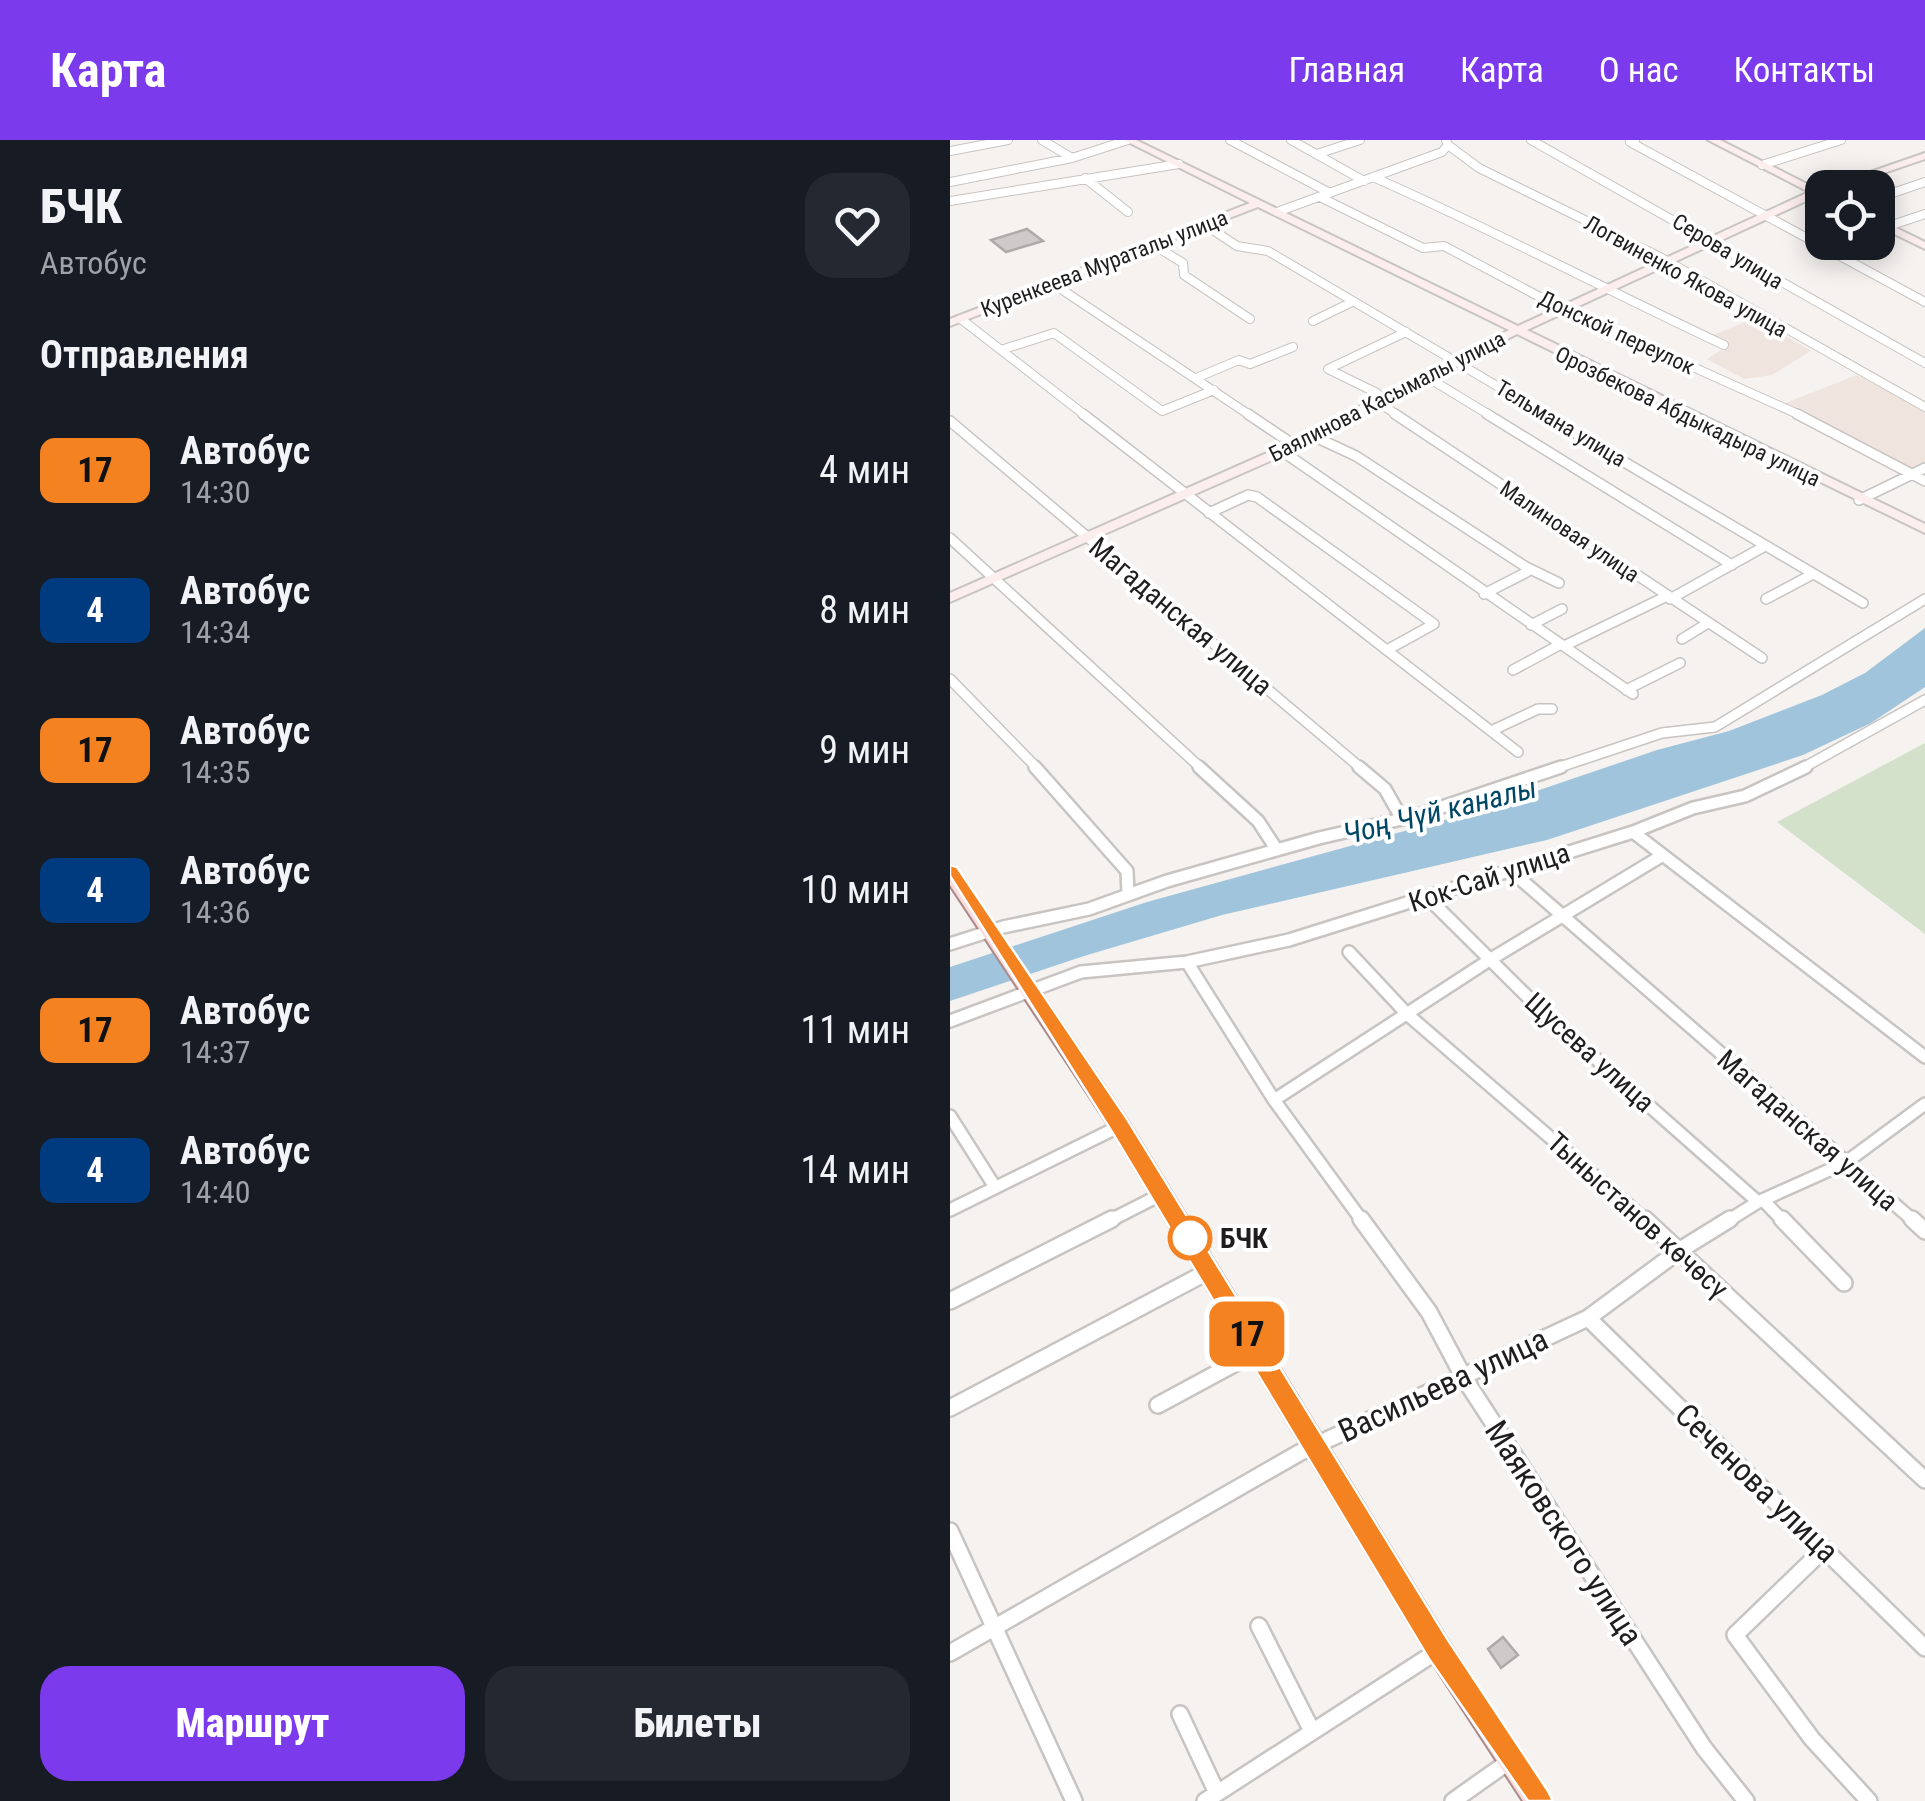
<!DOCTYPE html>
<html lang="ru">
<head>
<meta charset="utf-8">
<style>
	body { margin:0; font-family:"Roboto Condensed",sans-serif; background:#242831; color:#f1f3f6; height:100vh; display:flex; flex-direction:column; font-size:38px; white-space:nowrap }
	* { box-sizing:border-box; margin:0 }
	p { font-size:32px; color:#9ea1a6 }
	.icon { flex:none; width:55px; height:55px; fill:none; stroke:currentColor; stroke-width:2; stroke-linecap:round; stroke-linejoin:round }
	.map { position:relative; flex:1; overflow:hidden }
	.details { display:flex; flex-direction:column; background:#171b24; width:950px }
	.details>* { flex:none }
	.badge { padding:0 20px; border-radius:15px; font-size:35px; line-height:65px }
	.tools { position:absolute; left:855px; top:30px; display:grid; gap:20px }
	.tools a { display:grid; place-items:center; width:90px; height:90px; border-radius:20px; background:#171b24; box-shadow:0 5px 25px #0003; font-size:50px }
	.map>.badge { position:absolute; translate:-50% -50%; box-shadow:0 0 0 5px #fff }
	h2 { padding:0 40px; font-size:38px; line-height:90px }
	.round { display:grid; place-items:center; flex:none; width:105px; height:105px; border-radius:30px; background:#242831 }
	.headline { display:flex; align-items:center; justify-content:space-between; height:170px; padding:0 40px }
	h1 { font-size:48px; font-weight:800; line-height:75px }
	.button { display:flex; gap:20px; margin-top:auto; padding:20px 40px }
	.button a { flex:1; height:115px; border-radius:30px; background:#7c3aed; color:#fff; font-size:40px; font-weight:800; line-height:115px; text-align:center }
	.button a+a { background:#242831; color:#f1f3f6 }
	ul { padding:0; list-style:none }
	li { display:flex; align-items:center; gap:30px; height:140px; padding:0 40px }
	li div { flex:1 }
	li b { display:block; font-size:38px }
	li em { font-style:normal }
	li .badge { min-width:110px; font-weight:700; text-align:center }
	header { display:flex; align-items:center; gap:60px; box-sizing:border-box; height:140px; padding:0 50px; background:#7c3aed; color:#fff }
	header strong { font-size:48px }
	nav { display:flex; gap:55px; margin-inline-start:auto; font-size:35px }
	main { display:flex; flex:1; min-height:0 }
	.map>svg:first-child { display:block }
	.built { fill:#efe4de }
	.green { fill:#d3e1ca }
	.water { fill:#9fc4db }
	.building { fill:#cecac9; stroke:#adaaa8; stroke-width:2.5 }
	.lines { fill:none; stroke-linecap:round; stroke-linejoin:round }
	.street-far3-casing { stroke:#c7c4c2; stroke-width:10 }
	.street-far2-casing { stroke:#c7c4c2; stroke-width:12 }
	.street-far1-casing { stroke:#c7c4c2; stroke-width:16 }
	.street-casing { stroke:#c7c4c2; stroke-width:20 }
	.secondary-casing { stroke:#c7c4c2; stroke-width:4 }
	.primary-casing { stroke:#ab8a8a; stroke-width:4 }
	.street-far3 { stroke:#fff; stroke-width:8 }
	.street-far2 { stroke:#fff; stroke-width:9 }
	.street-far1 { stroke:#fff; stroke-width:11 }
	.street { stroke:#fff; stroke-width:15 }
	.secondary { fill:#fdeeee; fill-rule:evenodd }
	.primary { fill:#fadcdc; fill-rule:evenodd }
	.line { fill:#f58220; stroke:#fff; stroke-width:2.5 }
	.stop-dot { fill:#fff; stroke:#f58220; stroke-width:5 }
	.labels { text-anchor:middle; stroke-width:8; stroke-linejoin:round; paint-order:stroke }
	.far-street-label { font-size:22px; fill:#1f1d1d; stroke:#fff }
	.street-label { font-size:28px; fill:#1f1d1d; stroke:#fff }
	.stop-label { font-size:28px; font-weight:bold; fill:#1f1d1d; stroke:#fff; text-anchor:start }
	.water-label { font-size:30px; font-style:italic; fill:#004766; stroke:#fff }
	.near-street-label { font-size:32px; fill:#1f1d1d; stroke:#fff }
</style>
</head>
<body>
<header>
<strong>Карта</strong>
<nav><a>Главная</a><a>Карта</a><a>О нас</a><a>Контакты</a></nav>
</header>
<main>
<section class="details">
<div class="headline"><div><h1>БЧК</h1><p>Автобус</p></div><a class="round"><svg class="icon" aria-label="heart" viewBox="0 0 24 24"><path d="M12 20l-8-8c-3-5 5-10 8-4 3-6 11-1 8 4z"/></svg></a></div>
<h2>Отправления</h2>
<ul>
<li><span class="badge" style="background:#f58220;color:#111">17</span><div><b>Автобус</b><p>14:30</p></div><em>4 мин</em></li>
<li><span class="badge" style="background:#003b80;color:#fff">4</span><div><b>Автобус</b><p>14:34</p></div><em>8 мин</em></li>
<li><span class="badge" style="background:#f58220;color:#111">17</span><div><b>Автобус</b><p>14:35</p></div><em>9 мин</em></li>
<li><span class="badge" style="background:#003b80;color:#fff">4</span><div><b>Автобус</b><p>14:36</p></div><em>10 мин</em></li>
<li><span class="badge" style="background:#f58220;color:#111">17</span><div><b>Автобус</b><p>14:37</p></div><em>11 мин</em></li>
<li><span class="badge" style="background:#003b80;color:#fff">4</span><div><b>Автобус</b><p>14:40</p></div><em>14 мин</em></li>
</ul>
<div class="button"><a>Маршрут</a><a>Билеты</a></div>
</section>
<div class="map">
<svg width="975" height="1661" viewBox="0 0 975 1661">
	<rect width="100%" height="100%" fill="#f5f2f0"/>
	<path class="built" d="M805 178 861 211 822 235 794 239 757 219 779 205 761 196Z
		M907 235 975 270V325L962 334 833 264Z"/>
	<path class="green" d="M975 603V794L827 682Z"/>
	<path class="water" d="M975 488V547L921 583 853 615 597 700 272 775 134 816 0 861V827L197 762 531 670 707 610 779 591 872 555 915 533Z"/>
	<path class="building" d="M77 89 93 101 56 112 41 100Z
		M553 1497 568 1515 551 1528 538 1509Z"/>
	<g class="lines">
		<defs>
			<path id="street-far3" d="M92 0 122 18
				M280 0 380 53
				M341 0 414 41
				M581 0 975 223
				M685 0 680 2 975 162
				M498 5 529 28 710 117 975 267
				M0 11 58 0
				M367 14 410 0
				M812 25 891 0
				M423 37C542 89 656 150 774 205
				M135 38 178 72
				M0 42 122 18 178 0
				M370 57 473 108 494 106 605 165 852 276
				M928 58 975 42
				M0 61 229 24
				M327 72 492 12 498 5 496 0
				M254 84 287 106 318 111 598 276
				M936 87 975 74
				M202 104 233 123 234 135 300 179
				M102 143 301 276
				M11 179 136 276
				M363 181 402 162
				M51 210 104 193 212 271 264 250
				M477 237 541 276
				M246 238 289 220 300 224 343 207
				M449 276 435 267 427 253 378 229 456 192"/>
			<path id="street-far2" d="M133 274 568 612
				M298 274 344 305
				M445 274 812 518
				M537 274 782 425
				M593 274 913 463
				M847 274 975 341
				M0 281 412 629
				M363 296 406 316 576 427 577 432 534 454
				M332 311 683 554
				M909 360 975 328
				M259 373 298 355 307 357 484 484 437 510
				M0 398 252 629
				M576 427 609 443
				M720 459 815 406
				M816 459 863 434
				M581 485 612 469
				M732 499 758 483
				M614 506 717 456
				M563 530 611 504
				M0 539 88 629
				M676 550 730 523
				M541 591 588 569H602
				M604 629 712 593 765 587 975 459
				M851 629 975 560"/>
			<path id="street-far1" d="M85 627 177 731 178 755
				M249 627 308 681 327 710
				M409 627 435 649 452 679
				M683 692 975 917
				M560 730 965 1082
				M477 757 594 873 808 1062
				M0 804 53 787 139 769 217 741 369 698 465 676 611 627
				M399 812 457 874 698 1082
				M237 822 324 960 413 1082
				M0 881 131 832 237 822 339 800 683 692 743 668 795 656 856 627
				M324 960 541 819 713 715
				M0 976 45 1047
				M813 1060 834 1082
				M0 1070 170 986
				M157 1082 212 1054
				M776 1082 808 1062 895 1023 975 964"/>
			<path id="street" d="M411 1079 479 1172 514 1238 754 1608 796 1661
				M695 1079 975 1340
				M832 1079 894 1143
				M962 1079 975 1091
				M0 1161 162 1079
				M638 1178 975 1508
				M208 1265 308 1211
				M0 1268 259 1131
				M0 1391 124 1661
				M874 1409 785 1495 862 1599 919 1661
				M309 1486 362 1591
				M0 1513 349 1313 638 1178 730 1110 780 1079
				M230 1574 267 1653
				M255 1661 489 1510
				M503 1661 561 1620"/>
			<path id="secondary" d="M174 0H186L568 186 859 52 758 0H770L867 49 874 48 872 58 867 56 577 190 975 384V393L567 194 336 314 0 462V453L328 308 559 190 308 67 0 186V179L300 63Z
				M975 13V19L890 48H874Z
				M928 79 975 102V109L928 86Z"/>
			<path id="primary" d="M0 726 6 728 177 980 498 1501 601 1661H573L480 1519 163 992 0 745Z"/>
		</defs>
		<use href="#street-far3" class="street-far3-casing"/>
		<use href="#street-far2" class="street-far2-casing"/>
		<use href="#street-far1" class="street-far1-casing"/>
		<use href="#street" class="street-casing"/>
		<use href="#secondary" class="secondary-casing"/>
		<use href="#primary" class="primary-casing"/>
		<use href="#street-far3" class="street-far3"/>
		<use href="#street-far2" class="street-far2"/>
		<use href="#street-far1" class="street-far1"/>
		<use href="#street" class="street"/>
		<use href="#secondary" class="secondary"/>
		<use href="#primary" class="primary"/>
	</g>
	<path class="line" d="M0 725 7 727 177 979 498 1500 598 1651 603 1661H578L479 1519 162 992 0 736Z"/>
	<circle class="stop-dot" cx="240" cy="1098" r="20"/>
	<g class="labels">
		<g class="far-street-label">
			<text transform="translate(778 111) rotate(31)" y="8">Серова улица</text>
			<text transform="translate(154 123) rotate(-21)" y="8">Куренкеева Мураталы улица</text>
			<text transform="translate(736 136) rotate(29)" y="8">Логвиненко Якова улица</text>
			<text transform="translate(667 192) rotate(25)" y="8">Донской переулок</text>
			<text transform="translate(437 256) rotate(-27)" y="8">Баялинова Касымалы улица</text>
			<text transform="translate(738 276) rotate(26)" y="8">Орозбекова Абдыкадыра улица</text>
			<text transform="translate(611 283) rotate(31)" y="8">Тельмана улица</text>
			<text transform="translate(620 391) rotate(34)" y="8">Малиновая улица</text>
		</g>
		<g class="street-label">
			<text transform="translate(231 476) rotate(40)" y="10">Магаданская улица</text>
			<text transform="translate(539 737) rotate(-18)" y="10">Кок-Сай улица</text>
			<text transform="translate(640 912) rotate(42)" y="10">Щусева улица</text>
			<text transform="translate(858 990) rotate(41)" y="10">Магаданская улица</text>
			<text transform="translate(688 1075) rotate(42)" y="10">Тыныстанов көчөсү</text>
		</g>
		<g class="stop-label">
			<text x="270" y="1108">БЧК</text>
		</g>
		<g class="water-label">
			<text transform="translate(490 671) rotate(-14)" y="10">Чоң Чүй каналы</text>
		</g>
		<g class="near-street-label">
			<text transform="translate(493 1245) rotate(-25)" y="11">Васильева улица</text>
			<text transform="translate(807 1343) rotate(44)" y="11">Сеченова улица</text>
			<text transform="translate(614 1393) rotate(57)" y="11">Маяковского улица</text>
		</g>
	</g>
</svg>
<div class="tools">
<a><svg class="icon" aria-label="locate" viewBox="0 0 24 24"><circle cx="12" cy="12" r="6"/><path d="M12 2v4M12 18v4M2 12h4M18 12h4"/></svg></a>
</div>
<b class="badge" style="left:297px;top:1194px;background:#f58220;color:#111">17</b>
</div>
</main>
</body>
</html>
